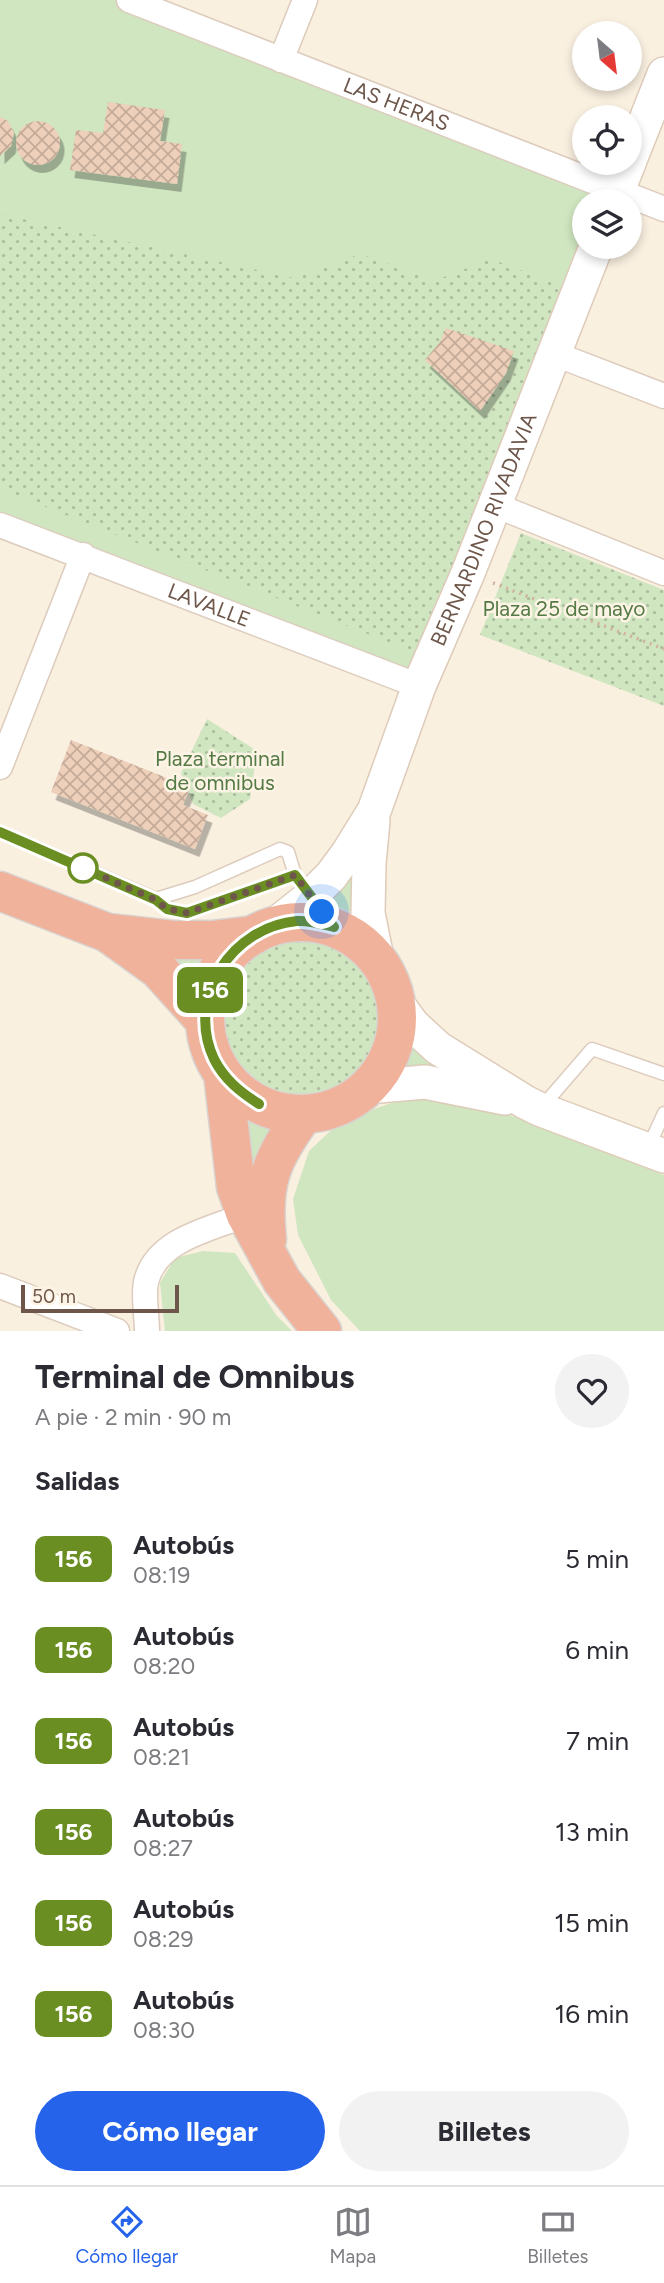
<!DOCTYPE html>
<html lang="es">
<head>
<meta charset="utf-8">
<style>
	body { margin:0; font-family:Figtree,sans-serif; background:#f2f2f3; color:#2b2b33; height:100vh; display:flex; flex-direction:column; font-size:26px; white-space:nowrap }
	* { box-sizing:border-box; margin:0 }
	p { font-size:23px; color:#7c7c81 }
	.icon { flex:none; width:38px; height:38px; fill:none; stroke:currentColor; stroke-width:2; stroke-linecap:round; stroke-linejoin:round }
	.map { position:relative; height:1331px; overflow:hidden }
	.drawer { display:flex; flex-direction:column; background:#fff; flex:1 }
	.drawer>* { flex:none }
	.badge { padding:0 14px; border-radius:10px; font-size:24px; line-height:46px }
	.needle { width:46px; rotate:152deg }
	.fabs { position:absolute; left:572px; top:21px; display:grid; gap:14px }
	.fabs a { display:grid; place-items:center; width:70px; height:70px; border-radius:50%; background:#fff; box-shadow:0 4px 10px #0003; font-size:35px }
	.scale { position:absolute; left:21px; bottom:18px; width:158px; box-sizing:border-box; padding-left:7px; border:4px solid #6e574a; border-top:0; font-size:19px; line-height:24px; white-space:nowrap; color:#6e574a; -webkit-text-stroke:5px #fdf4e6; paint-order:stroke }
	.you { position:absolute; width:35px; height:35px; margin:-18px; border:5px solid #fff; border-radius:50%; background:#1a73e8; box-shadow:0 0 0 10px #1a73e833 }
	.map>.badge { position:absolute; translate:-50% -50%; box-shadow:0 0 0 4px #fff }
	h2 { padding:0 35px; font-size:26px; line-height:63px }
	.round { display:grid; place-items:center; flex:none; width:74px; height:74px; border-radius:37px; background:#f2f2f3 }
	.headline { display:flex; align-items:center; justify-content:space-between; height:119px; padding:0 35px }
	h1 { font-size:33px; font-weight:700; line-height:52px }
	.action { display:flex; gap:14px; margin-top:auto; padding:14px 35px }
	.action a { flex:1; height:80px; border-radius:42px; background:#2563eb; color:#fff; font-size:28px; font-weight:700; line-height:80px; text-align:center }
	.action a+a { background:#f2f2f3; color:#2b2b33 }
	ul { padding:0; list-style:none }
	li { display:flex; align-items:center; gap:21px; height:91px; padding:0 35px }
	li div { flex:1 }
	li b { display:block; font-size:26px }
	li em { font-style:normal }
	li .badge { min-width:77px; font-weight:700; text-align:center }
	.dock { display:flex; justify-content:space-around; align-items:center; height:98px; border-top:2px solid #e1e1e2; background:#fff; font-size:19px; color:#7c7c81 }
	.dock a { display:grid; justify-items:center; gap:4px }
	.dock .active { color:#2563eb }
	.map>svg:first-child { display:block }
	.green { fill:#cfe6c0 }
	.park { fill:url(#park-dots) }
	.building { fill:url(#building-cross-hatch); filter:url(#shadow) }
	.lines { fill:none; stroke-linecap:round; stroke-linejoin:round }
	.lane-casing { stroke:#ddccbd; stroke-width:15 }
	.street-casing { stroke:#ddccbd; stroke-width:27 }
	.secondary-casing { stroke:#decbb9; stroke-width:36 }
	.highway-casing { stroke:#d9d3d0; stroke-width:41 }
	.path { stroke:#d1b29e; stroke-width:3.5; stroke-dasharray:2 5; stroke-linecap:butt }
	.lane { stroke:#fff; stroke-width:12 }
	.street { stroke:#fff; stroke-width:24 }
	.secondary { stroke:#fff; stroke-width:33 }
	.highway { stroke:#f0b29b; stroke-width:38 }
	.line-casing { stroke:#fff; stroke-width:16 }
	.line { stroke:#6b8e23; stroke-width:10 }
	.walk { stroke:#6e574a; stroke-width:7; stroke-dasharray:0 12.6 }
	.stop-dot { fill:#fff; stroke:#6b8e23; stroke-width:3.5 }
	.labels { text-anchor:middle; stroke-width:5; stroke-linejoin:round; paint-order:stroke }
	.street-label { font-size:21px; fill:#6e574a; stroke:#fdf4e6 }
	.park-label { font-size:21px; fill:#547a45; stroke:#fdf4e6 }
</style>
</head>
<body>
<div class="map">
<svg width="664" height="1331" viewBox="0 0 664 1331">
	<defs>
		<pattern id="park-dots" width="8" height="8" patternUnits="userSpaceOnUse" patternTransform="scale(1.75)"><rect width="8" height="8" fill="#cfe6c0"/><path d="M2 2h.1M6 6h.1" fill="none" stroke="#acbd9e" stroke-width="1.8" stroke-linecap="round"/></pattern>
		<pattern id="building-cross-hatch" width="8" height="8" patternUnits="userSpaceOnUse" patternTransform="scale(1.75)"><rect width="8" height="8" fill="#edcfba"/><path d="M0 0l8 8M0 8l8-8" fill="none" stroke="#c4ab99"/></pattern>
		<filter id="shadow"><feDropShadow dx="4.5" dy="8" stdDeviation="0" flood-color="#0004"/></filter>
	</defs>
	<rect width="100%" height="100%" fill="#faf0e0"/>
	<path class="green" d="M0 0H131L614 201H584V247L419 686 0 528Z
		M358 860V915L320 900Z
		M212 948 198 971 194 985 168 957Z
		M404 1036 473 1081 387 1079Z
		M406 1098 453 1101 502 1112 664 1175V1331H360L331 1300 298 1235 293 1199 309 1151 342 1120Z
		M245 1112 278 1122 253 1175Z
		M203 1251 235 1253 277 1316 292 1331H165L160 1283 175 1258Z"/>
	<path class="park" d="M0 214 294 278 360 254 436 280 491 259 568 288 416 653 0 489Z
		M521 533 664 590V706L480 635Z
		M207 719 257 751 250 799 221 818 193 804 181 773Z
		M223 1015a79 79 0 1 1 158 0a79 79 0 1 1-158 0Z"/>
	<path class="building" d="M108 102 165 110 160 141 182 144 177 184 70 170 76 130 103 133Z
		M0 117 8 121 14 133 11 146 0 156Z
		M16 143a22 22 0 1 1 44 0a22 22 0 1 1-44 0Z
		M446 328 514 351 506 373 480 411 425 360 440 342Z
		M71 740 190 787 183 805 208 815 195 849 51 792Z"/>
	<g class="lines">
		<defs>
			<path id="lane" d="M0 832 156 899 167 909 187 913 295 875
				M156 899 195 887 280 849 288 852 295 875 334 927
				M541 1108 592 1049 664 1074
				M648 1148 664 1113"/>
			<g id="street">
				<path id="s1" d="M129 0 664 209"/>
				<path d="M281 60 305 0"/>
				<path d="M555 354 664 396"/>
				<path d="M495 505 664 573"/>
				<path id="s2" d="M0 525 419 686"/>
				<path d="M0 767 83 555"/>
				<path d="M0 1286 117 1331"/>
				<path d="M147 1331C147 1316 143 1296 146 1282 156 1239 211 1229 246 1215"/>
			</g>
			<g id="secondary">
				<path d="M630 160 664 74"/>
				<path d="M614 201 629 163"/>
				<path d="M373 821 369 863 368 913 377 958"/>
				<path id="s3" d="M275 925 310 897 331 876 348 853 374 811 419 686 468 573 596 247"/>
				<path d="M396 1002 413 1025 438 1048 525 1102 539 1109 664 1156"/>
				<path d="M367 1087 425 1082 505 1098"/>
			</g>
			<path id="highway" d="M0 891 108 933 158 969 205 1021
				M205 1018a96 96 0 1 1 192 0a96 96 0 1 1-192 0Z
				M110 933 173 940H212L254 935
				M223 1074 236 1187 246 1215 282 1281 322 1331
				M267 1239C261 1183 271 1159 304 1114"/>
		</defs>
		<use href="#lane" class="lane-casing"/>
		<use href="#street" class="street-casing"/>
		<use href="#secondary" class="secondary-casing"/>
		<use href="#highway" class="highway-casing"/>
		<path class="path" d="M493 583 664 649"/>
		<use href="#lane" class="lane"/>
		<use href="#street" class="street"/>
		<use href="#secondary" class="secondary"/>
		<use href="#highway" class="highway"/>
	</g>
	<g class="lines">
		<defs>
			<path id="line" d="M0 832 156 900 167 909 187 913 295 875 334 927C322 924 309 920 297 921 232 927 185 997 214 1059 224 1079 240 1092 259 1104"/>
		</defs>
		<use href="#line" class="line-casing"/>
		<use href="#line" class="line"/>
		<path class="walk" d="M83 868 156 900 167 909 187 913 295 875 322 912"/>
	</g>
	<circle class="stop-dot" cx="83" cy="868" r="14"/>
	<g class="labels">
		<g class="street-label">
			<text dy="7" stroke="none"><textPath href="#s1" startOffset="287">LAS HERAS</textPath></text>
			<text dy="7" stroke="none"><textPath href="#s3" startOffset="455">BERNARDINO RIVADAVIA</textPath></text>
			<text dy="7" stroke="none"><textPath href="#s2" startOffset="224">LAVALLE</textPath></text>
		</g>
		<g class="park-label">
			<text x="564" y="616">Plaza 25 de mayo</text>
			<text x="220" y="766">Plaza terminal<tspan x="220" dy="24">de omnibus</tspan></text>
		</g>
	</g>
</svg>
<div class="fabs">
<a><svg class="needle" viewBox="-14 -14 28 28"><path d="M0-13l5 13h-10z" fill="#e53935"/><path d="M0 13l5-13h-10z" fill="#7c7c81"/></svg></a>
<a><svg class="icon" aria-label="locate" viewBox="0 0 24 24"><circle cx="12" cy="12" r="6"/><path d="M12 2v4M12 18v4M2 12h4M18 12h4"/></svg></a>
<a><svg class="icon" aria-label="layers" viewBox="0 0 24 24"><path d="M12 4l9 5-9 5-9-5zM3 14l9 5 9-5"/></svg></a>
</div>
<div class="scale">50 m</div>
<div class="you" style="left:322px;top:912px"></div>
<b class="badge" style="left:210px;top:990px;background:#6b8e23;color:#fff">156</b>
</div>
<section class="drawer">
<div class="headline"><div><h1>Terminal de Omnibus</h1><p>A pie · 2 min · 90 m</p></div><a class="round"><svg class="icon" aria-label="heart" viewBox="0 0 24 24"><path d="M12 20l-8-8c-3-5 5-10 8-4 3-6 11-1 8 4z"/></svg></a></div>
<h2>Salidas</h2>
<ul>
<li><span class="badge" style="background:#6b8e23;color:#fff">156</span><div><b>Autobús</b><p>08:19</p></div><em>5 min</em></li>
<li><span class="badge" style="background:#6b8e23;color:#fff">156</span><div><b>Autobús</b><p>08:20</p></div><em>6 min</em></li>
<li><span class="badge" style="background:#6b8e23;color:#fff">156</span><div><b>Autobús</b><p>08:21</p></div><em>7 min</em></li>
<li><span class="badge" style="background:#6b8e23;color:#fff">156</span><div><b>Autobús</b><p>08:27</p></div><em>13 min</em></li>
<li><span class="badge" style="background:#6b8e23;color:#fff">156</span><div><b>Autobús</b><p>08:29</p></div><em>15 min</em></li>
<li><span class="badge" style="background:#6b8e23;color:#fff">156</span><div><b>Autobús</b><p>08:30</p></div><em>16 min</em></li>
</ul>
<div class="action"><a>Cómo llegar</a><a>Billetes</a></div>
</section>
<nav class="dock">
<a class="active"><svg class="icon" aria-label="directions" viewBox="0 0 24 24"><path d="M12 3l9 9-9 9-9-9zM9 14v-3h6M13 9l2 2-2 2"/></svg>Cómo llegar</a>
<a><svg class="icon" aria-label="map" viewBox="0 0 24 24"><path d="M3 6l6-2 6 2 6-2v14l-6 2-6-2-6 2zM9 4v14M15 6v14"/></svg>Mapa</a>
<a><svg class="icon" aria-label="tickets" viewBox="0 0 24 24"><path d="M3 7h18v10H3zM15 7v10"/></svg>Billetes</a>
</nav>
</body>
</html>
